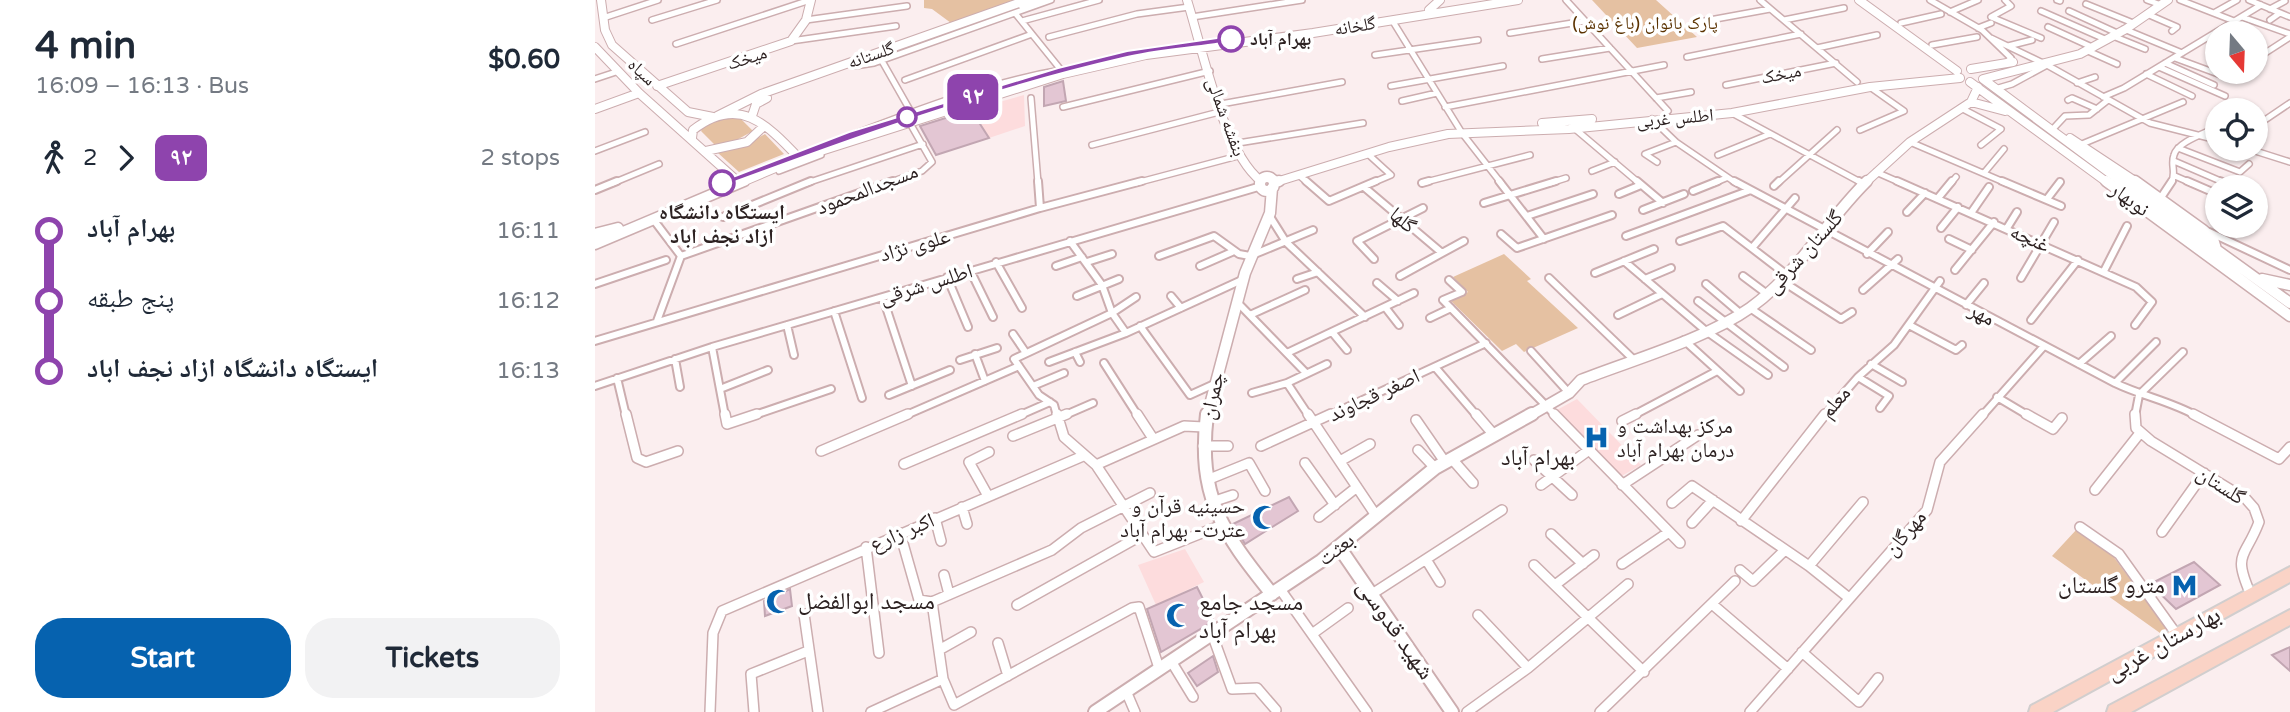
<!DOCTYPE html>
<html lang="en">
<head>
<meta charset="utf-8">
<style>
	body { margin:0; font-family:"Varela Round","Noto Naskh Arabic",sans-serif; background:#f2f2f3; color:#1f2937; height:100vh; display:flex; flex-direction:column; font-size:26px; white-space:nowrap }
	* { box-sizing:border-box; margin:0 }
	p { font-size:23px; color:#747a83 }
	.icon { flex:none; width:38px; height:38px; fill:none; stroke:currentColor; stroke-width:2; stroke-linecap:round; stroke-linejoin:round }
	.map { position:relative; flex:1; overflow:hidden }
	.drawer { display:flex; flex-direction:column; background:#fff; width:595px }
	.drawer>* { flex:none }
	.badge { padding:0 14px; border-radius:10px; font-size:24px; line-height:46px }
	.needle { width:46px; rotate:161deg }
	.controls { position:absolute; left:1610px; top:21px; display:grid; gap:14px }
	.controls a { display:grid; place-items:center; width:63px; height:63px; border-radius:50%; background:#fff; box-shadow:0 2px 5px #0004; font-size:35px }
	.map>.badge { position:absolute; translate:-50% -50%; box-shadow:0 0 0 4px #fff }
	.legs { display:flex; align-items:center; gap:10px; height:77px; padding:0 35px; font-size:23px }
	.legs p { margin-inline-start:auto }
	.head { display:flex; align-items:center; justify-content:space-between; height:119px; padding:0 35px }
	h1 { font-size:38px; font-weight:800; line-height:52px }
	.cta { display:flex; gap:14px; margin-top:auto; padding:14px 35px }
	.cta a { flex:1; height:80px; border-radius:28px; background:#0662af; color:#fff; font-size:28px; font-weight:800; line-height:80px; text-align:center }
	.cta a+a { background:#f2f2f3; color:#1f2937 }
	ul { padding:0 35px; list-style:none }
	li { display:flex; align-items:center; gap:24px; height:70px; font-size:26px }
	li i { display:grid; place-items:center; width:10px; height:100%; margin:0 9px; background:currentColor }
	li i::after { content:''; width:18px; height:18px; margin:-9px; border:5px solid; border-radius:50%; background:#fff }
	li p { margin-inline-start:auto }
	li:first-child i { background:linear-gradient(#0000 50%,currentColor 0) }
	li:last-child i { background:linear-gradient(currentColor 50%,#0000 0) }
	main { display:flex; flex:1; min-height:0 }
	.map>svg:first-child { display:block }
	.built { fill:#fddcdd }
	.green { fill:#e5c1a2 }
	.building { fill:#e3c6d3; stroke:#c2a6b2; stroke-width:2 }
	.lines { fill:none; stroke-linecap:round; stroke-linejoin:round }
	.street-far2-casing { stroke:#ccadaf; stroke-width:8 }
	.street-far1-casing { stroke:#ccadaf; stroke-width:10 }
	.street-casing { stroke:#ccadaf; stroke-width:12 }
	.secondary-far2-casing { stroke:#ccadaf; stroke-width:10 }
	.secondary-far1-casing { stroke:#ccadaf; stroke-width:13 }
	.secondary-casing { stroke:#ccadaf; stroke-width:16 }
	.primary-casing { stroke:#d1cece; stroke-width:4 }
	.street-far2 { stroke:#fff; stroke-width:5 }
	.street-far1 { stroke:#fff; stroke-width:6 }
	.street { stroke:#fff; stroke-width:9 }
	.secondary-far2 { stroke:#fff; stroke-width:8 }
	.secondary-far1 { stroke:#fff; stroke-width:10 }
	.secondary { stroke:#fff; stroke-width:12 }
	.primary { fill:#fad3c6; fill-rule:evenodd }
	.line-1 { fill:#8e44ad; stroke:#fff; stroke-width:2 }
	.stop-1-dot { fill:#fff; stroke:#8e44ad; stroke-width:3.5 }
	.labels { text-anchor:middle; stroke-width:7; stroke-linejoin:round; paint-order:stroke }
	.far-park-label { font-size:18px; fill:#5b3302; stroke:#fff }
	.far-street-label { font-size:18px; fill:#2d2222; stroke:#fff }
	.far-stop-label { font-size:18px; font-weight:bold; fill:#2d2222; stroke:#fff; text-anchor:start }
	.street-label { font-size:21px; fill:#2d2222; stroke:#fff }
	.stop-label { font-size:21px; font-weight:bold; fill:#2d2222; stroke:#fff }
	.poi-label { font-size:21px; fill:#2d2222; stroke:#fff; text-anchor:start }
	.neighbourhood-label { font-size:23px; fill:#2d2222; stroke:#fff }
	.near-poi-label { font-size:24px; fill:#2d2222; stroke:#fff; text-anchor:start }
	.near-street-label { font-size:24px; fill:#2d2222; stroke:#fff }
</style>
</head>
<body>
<main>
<section class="drawer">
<div class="head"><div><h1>4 min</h1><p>16:09 – 16:13 · Bus</p></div><b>$0.60</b></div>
<div class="legs"><svg class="icon" aria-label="walk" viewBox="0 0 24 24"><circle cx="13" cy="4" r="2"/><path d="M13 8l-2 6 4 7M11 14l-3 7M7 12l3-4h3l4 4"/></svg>2<svg class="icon" aria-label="forward" viewBox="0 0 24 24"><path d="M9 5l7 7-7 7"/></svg><b class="badge" style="background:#8e44ad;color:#fff">۹۲</b><p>2 stops</p></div>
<ul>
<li><i style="color:#8e44ad"></i><b>بهرام آباد</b><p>16:11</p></li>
<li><i style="color:#8e44ad"></i><span>پنج طبقه</span><p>16:12</p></li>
<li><i style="color:#8e44ad"></i><b>ایستگاه دانشگاه ازاد نجف اباد</b><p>16:13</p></li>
</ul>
<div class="cta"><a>Start</a><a>Tickets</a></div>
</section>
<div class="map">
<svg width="1695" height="712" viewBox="0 0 1695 712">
	<rect width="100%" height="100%" fill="#fbeeef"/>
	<path class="built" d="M429 95 430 126 394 138 376 110Z
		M982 399 1046 465 1023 478 960 411Z
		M590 549 609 582 561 605 543 565Z"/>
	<path class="green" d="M329 0H420L356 23 337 9 329 8Z
		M997 0H1061L1102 37 1042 48Z
		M144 117 158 131 136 143 121 146 106 131C113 119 131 118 144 117Z
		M170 134 189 154 144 172 123 153 154 143Z
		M909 254 936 279 932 281 983 328 929 352 921 344 907 351 856 301 873 292 858 277Z
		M1482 529 1518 556 1571 628 1565 633 1457 556Z"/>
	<path class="building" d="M468 81 471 101 449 106V87Z
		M376 110 394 138 341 155 325 126Z
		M694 497 703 511 650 544 638 524Z
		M1599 562 1625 585 1581 609 1555 584Z
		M602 587 619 621 566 652 552 609Z
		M195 589 197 606 170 616 169 601Z
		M1695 647V671L1677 655Z
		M618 656 623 672 602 686 593 673Z"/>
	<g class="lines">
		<defs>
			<path id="street-far2" d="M971 0 1073 111
				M1165 0 1262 82
				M1335 0 1387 30 1416 58 1411 63
				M1410 0 1416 6 1396 17 1446 38
				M1462 0 1465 1
				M1552 0 1566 5
				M1585 0 1639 21
				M1654 0 1695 17
				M1491 4 1538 23
				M1675 9 1690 1
				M1446 11 1512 40
				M1474 11 1522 33
				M1355 12 1383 0
				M1619 13 1642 0
				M1552 14 1582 27 1577 31
				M597 17 707 0
				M1647 17 1695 34
				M8 18 63 0
				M57 20 122 0
				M211 20 312 6
				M797 20 867 133 906 183
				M1189 20 1249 8
				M1675 20 1685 13
				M427 21 504 0
				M1104 22 1175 9
				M1306 23 1346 14
				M1453 27 1499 48
				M1383 28 1396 23
				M1529 29 1587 53
				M915 33 990 21
				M1518 36 1550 49
				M454 37 542 14 594 7
				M1396 38 1452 65 1555 123 1622 140
				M196 41 301 26
				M81 44 215 0
				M1337 45 1382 37
				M1413 46 1437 40
				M1222 48 1282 35
				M1493 51 1522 64
				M780 55 883 40
				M1092 57 1206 34
				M1580 58 1634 78 1639 75
				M947 59 1015 48
				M1661 59 1695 37
				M287 61 316 112
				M1570 63 1619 85
				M260 66 279 63 456 0
				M1564 67 1630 96
				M1551 74 1597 96
				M0 79 24 71
				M310 80 437 34
				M1482 83 1500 77
				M1131 85 1241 63
				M796 86 908 66
				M1400 89 1417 84 1452 65
				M1508 97 1529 88 1666 5
				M436 98 443 183
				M1061 98 1096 92
				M1473 100 1477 98 1502 109
				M807 101 842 93
				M626 104 747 82
				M468 107 615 71
				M850 107 1069 65
				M1366 108 1406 129 1386 145
				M1137 113 1267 183
				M1057 119 1081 142 1141 183
				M1661 126 1695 103
				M979 128 1044 183
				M1265 130 1309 111 1275 87
				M1456 131 1470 116 1494 115 1513 100
				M257 135C324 109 395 82 466 70L420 13
				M1315 142 1411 183
				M637 144 768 123
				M1487 144 1588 102
				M497 145 628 111
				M1583 148 1645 172 1654 164
				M1654 149 1695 162
				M0 151 50 132
				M774 155 796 175 777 183
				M1123 155 1175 134
				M1579 161 1630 183
				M1062 162 1050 154 1081 142
				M184 171 226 155
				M997 171 1020 162
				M1281 172 1306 183
				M1389 173 1409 149
				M1580 176 1596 183
				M706 177 713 183
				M18 183 64 164
				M212 183 328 144
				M293 183 327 171 337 162 316 125
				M541 183 643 156
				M827 183 935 155
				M955 183 971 178
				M1119 183 1131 178
				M1183 183 1242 130
				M1356 183 1361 177
				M1576 183C1582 173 1575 165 1579 155 1582 142 1611 133 1622 127"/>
			<path id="street-far1" d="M443 181 445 208
				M711 181 734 201 781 181
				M904 181 949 239
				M1042 181 1068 203
				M1139 181 1520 383C1547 396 1575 401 1602 416
				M1264 181 1269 184
				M1302 181 1541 287 1557 302 1540 325
				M1407 181 1466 206
				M1592 181 1622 194
				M1625 181 1639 187
				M827 183 834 181
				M1179 186 1184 181
				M769 187 847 253
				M0 190 22 181
				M1098 191 1123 181
				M1024 194 1046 185
				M1661 197 1664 198
				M1343 198 1357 181
				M1452 199 1465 182
				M1565 199 1577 181
				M889 203 961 181
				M1048 210 1089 194
				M1312 212 1330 193
				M1376 213 1394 187
				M674 215 691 242 770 317
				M932 216 998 194
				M128 217 216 181
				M58 219 86 256
				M1346 228 1363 207
				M1412 228 1422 212
				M1614 232 1695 270
				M906 234 922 248 1017 215
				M1031 236 1153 191
				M1354 239 1377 250
				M475 241 507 285 517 313 531 333
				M1085 241 1128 226 1192 275
				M1157 248 1200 198
				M1272 254 1293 232
				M86 256 298 181
				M564 256 619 236 644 254 655 256 718 230
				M779 259 762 241 828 208
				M1029 261 1111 331 1173 375
				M401 262 427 308
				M492 262 517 254
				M461 266 487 257
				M605 266 637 252
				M375 270 398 317
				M1360 270 1399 222
				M1509 271 1532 226
				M1000 273 1059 249
				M805 276 869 241
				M1148 276 1172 294
				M352 277 373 327
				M954 278 1038 359
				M1426 278 1459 222
				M702 279 723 272
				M1050 279 1076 268
				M854 280 867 292 848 300 961 416
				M1187 281 1246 319 1257 312
				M782 283 803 301
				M0 284 71 260
				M1111 284 1146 314
				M1268 290 1303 259
				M482 296 524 279
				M576 296 586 308
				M288 298 317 386
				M1103 301 1189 367
				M643 303 711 373
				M1371 305 1389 283
				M790 307 804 325
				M1155 308 1216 350
				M239 311 267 398
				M655 315 710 290
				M1023 315 1067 294
				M835 318 856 308
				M1436 320 1483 260
				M62 321 86 256
				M192 325 199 355
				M1314 325 1361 350 1367 345
				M545 326 595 395 617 385
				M737 332 752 350
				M418 334 431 353
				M1089 340 1145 391
				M0 341 445 208 547 181
				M117 347 130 416
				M936 351 974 393
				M480 352 485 362
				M692 353 819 293
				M380 354 390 381
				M80 359 85 387
				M365 360 402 348
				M454 362 531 333 649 279
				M509 363 543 416
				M1276 364 1307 382
				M1484 364 1516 336
				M840 367 882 416
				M1263 377 1294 396 1285 408
				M22 378 31 416
				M692 383 714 416
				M1520 383 1561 342
				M0 386 117 347 663 187
				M438 386 469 373
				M125 389 173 370
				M657 393 692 383 732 364
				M294 395 355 370
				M1402 397 1434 416
				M157 416 236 389
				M309 416 424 366
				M423 416 455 402
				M462 416 459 405 444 395 419 359 517 313 541 297
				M468 416 498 403
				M733 416 891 343
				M1037 416 1122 371
				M1229 416 1263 377 1299 345 1345 281
				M1387 416 1449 346
				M1540 416 1544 395 1588 352"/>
			<path id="street" d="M31 414 42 458 51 462 83 451
				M130 414 132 424 162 414
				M462 414 469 437 501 465 559 552 627 525
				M542 414 557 437
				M713 414 782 517
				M881 414 899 435
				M959 414 1085 543
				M1431 414 1458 429 1467 418
				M1540 414 1541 428 1556 441 1651 499 1659 508 1664 522C1650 559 1637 552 1656 595
				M1598 414 1684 459 1695 447
				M821 420 850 462
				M1027 421 1041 414
				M418 436 472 414
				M608 446H633
				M666 446 736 414
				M823 450 840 468
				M226 451 313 414
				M857 459 878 483
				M939 460 977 495
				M745 461 775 444
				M710 463 740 505
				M309 464 427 414
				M501 465 589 426 609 427
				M612 480 654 463 670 491
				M946 485 994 450
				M1027 485 1103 435
				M1500 490 1545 433
				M393 496 374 462 394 452
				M617 502 638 495
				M1077 503 1097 486 1214 566 1254 598
				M367 507 372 524
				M724 517 762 487
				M340 518 346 541
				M1146 521 1230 414
				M1097 523 1118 500
				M1485 527 1524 554 1582 635
				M1567 532 1609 473
				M305 533 324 600 337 602
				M956 534 988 564
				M271 547 284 653
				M832 561 845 582
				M1027 564 1074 532
				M939 565 1049 672
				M1214 566 1268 502
				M1145 570 1158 581 1190 550
				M349 575 354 594
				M960 585 999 555
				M685 589 772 712
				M777 594 907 510
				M337 602 348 679 359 705 537 608 544 607 564 668
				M337 602 457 550 486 528 555 493
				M1117 604 1193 669
				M422 605 547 535
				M209 614 223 712
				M883 615 933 668
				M617 634 637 689 662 688 681 710
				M717 634 753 608
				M403 643 413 676
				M344 650 376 632
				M1207 652 1264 702 1283 678
				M576 661 598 697
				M531 691 540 712
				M115 712 118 633 127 611 488 456
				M159 712 156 674 213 651
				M276 712 348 679
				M872 712 933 668 1033 584
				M1005 712 1140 581
				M1155 712 1332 510 1345 462 1388 414"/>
			<path id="secondary-far2" d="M6 0 10 30 17 45 93 112 118 117
				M592 0C607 47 628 152 666 181
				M1264 0 1362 71
				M428 6 445 0
				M834 10 845 0
				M0 47 44 93 139 178
				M1376 69 1418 62
				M1375 82 1513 183
				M62 86 196 41 211 20 216 0
				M1376 102 1410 111
				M0 109 44 93
				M122 116 166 94 432 0
				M157 116 161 104 172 98
				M947 123 997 119
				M97 138 98 130C143 95 171 123 204 158
				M1475 138 1543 183
				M111 151 152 142 168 127
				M681 182 794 147 853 134 974 129 1137 113 1275 87 1365 78
				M145 183 204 158 468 74 551 55 718 33 923 0
				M1270 183 1315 142 1376 102 1383 87
				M1528 183 1388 79 1485 54 1531 29 1573 0"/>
			<path id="secondary-far1" d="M665 184a7 7 0 1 1 14 0a7 7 0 1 1-14 0Z
				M1511 181 1695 316
				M1526 181 1695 303
				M1540 181 1608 230 1618 239 1621 249
				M681 182 684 181
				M0 234 23 228
				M0 244 149 181
				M1667 279 1695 285
				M612 416 650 273 675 213 677 188
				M934 416 974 393 986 380C1037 360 1111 339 1155 308 1203 274 1231 221 1272 181"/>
			<path id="secondary" d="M612 414C602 496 627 532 677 594
				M744 547 857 712
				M500 712 726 561 840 468 937 414"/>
			<path id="primary" d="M1695 567V582L1458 712H1434L1436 706Z
				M1695 610V625L1536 712H1512L1514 706Z"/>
		</defs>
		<use href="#street-far2" class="street-far2-casing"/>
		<use href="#street-far1" class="street-far1-casing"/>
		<use href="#street" class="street-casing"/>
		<use href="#secondary-far2" class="secondary-far2-casing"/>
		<use href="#secondary-far1" class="secondary-far1-casing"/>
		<use href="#secondary" class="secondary-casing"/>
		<use href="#primary" class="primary-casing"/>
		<use href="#street-far2" class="street-far2"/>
		<use href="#street-far1" class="street-far1"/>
		<use href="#street" class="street"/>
		<use href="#secondary-far2" class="secondary-far2"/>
		<use href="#secondary-far1" class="secondary-far1"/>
		<use href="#secondary" class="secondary"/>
		<use href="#primary" class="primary"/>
	</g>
	<path class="line-1" d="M636 36 639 41C602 48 564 49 528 58 393 89 261 137 131 185L122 183 254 132 463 68 532 51Z"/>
	<defs>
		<symbol id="hospital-bare" viewBox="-9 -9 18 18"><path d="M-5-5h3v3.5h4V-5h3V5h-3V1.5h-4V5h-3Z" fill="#0662af" stroke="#fff" stroke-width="2.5" paint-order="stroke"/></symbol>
		<symbol id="mosque-bare" viewBox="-9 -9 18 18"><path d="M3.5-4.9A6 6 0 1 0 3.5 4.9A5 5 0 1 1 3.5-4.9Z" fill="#0662af" stroke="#fff" stroke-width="2.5" paint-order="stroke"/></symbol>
		<symbol id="metro-bare" viewBox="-9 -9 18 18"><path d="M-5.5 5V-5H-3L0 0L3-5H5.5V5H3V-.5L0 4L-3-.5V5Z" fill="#0662af" stroke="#fff" stroke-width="2.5" paint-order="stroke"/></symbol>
	</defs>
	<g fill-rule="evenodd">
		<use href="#hospital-bare" x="984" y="420" width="35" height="35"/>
		<use href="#mosque-bare" x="652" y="500" width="35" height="35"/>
		<use href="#metro-bare" x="1572" y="568" width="35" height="35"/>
		<use href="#mosque-bare" x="166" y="584" width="35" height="35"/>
		<use href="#mosque-bare" x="566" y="598" width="35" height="35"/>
	</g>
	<g class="stop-1-dot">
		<circle cx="636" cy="39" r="12"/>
		<circle cx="312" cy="117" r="9"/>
		<circle cx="127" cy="183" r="12"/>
	</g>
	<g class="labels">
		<g class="far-park-label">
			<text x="1050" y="29">پارک بانوان (باغ نوش)</text>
		</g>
		<g class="far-street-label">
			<text transform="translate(760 26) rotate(-9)" y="6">گلخانه</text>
			<text transform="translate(276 55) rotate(-19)" y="6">گلستانه</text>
			<text transform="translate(152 58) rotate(-18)" y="6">میخک</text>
			<text transform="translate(47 72) rotate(43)" y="6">سپاه</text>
			<text transform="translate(1186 74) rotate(-11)" y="6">میخک</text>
			<text transform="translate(631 117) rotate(70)" y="6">بنفشه شمالی</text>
			<text transform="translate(1080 118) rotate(-5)" y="6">اطلس غربی</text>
		</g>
		<g class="far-stop-label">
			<text x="655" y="45">بهرام آباد</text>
		</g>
		<g class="street-label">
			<text transform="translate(272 189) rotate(-21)" y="7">مسجدالمحمود</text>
			<text transform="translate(1535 199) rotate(36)" y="7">نوبهار</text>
			<text transform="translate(808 220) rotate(40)" y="7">گلها</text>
			<text transform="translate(1435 238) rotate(23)" y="7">غنچه</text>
			<text transform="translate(320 245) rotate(-16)" y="7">علوی نژاد</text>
			<text transform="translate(1209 252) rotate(-48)" y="7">گلستان شرقی</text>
			<text transform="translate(331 284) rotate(-17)" y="7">اطلس شرقی</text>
			<text transform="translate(1387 314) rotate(28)" y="7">مهر</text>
			<text transform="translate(779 395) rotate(-25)" y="7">اصغر قجاوند</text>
			<text transform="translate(617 396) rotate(-77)" y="7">چمران</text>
			<text transform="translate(1240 402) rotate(-49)" y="7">معلم</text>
			<text transform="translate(1626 485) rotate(33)" y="7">گلستان</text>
			<text transform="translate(307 532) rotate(-23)" y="7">اکبر زارع</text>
			<text transform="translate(1310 533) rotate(-50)" y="7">مهرگان</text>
			<text transform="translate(741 549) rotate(-37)" y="7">بعثت</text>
		</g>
		<g class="stop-label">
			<text x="127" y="219">ایستگاه دانشگاه<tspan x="127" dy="24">ازاد نجف اباد</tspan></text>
		</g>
		<g class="poi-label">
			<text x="1022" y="433">مرکز بهداشت و<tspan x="1022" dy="24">درمان بهرام آباد</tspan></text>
			<text x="650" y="513" text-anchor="end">حسینیه قرآن و<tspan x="650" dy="24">عترت- بهرام آباد</tspan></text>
		</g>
		<g class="neighbourhood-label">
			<text x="943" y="465">بهرام آباد</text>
		</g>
		<g class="near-poi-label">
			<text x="1570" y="593" text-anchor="end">مترو گلستان</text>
			<text x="203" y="609">مسجد ابوالفضل</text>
			<text x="604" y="610">مسجد جامع<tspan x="604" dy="28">بهرام آباد</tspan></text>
		</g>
		<g class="near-street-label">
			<text transform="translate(801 629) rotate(55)" y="8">شهید قدوسی</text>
			<text transform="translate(1568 643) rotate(-29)" y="8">بهارستان غربی</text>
		</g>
	</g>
</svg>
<div class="controls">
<a><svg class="needle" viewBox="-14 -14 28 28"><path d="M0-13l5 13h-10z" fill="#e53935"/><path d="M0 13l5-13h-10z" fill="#747a83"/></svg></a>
<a><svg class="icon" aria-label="locate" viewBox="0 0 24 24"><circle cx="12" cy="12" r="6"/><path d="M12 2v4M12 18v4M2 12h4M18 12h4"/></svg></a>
<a><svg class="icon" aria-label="layers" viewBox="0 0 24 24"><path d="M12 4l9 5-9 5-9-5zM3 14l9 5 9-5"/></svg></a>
</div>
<b class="badge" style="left:378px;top:97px;background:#8e44ad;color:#fff">۹۲</b>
</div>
</main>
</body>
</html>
